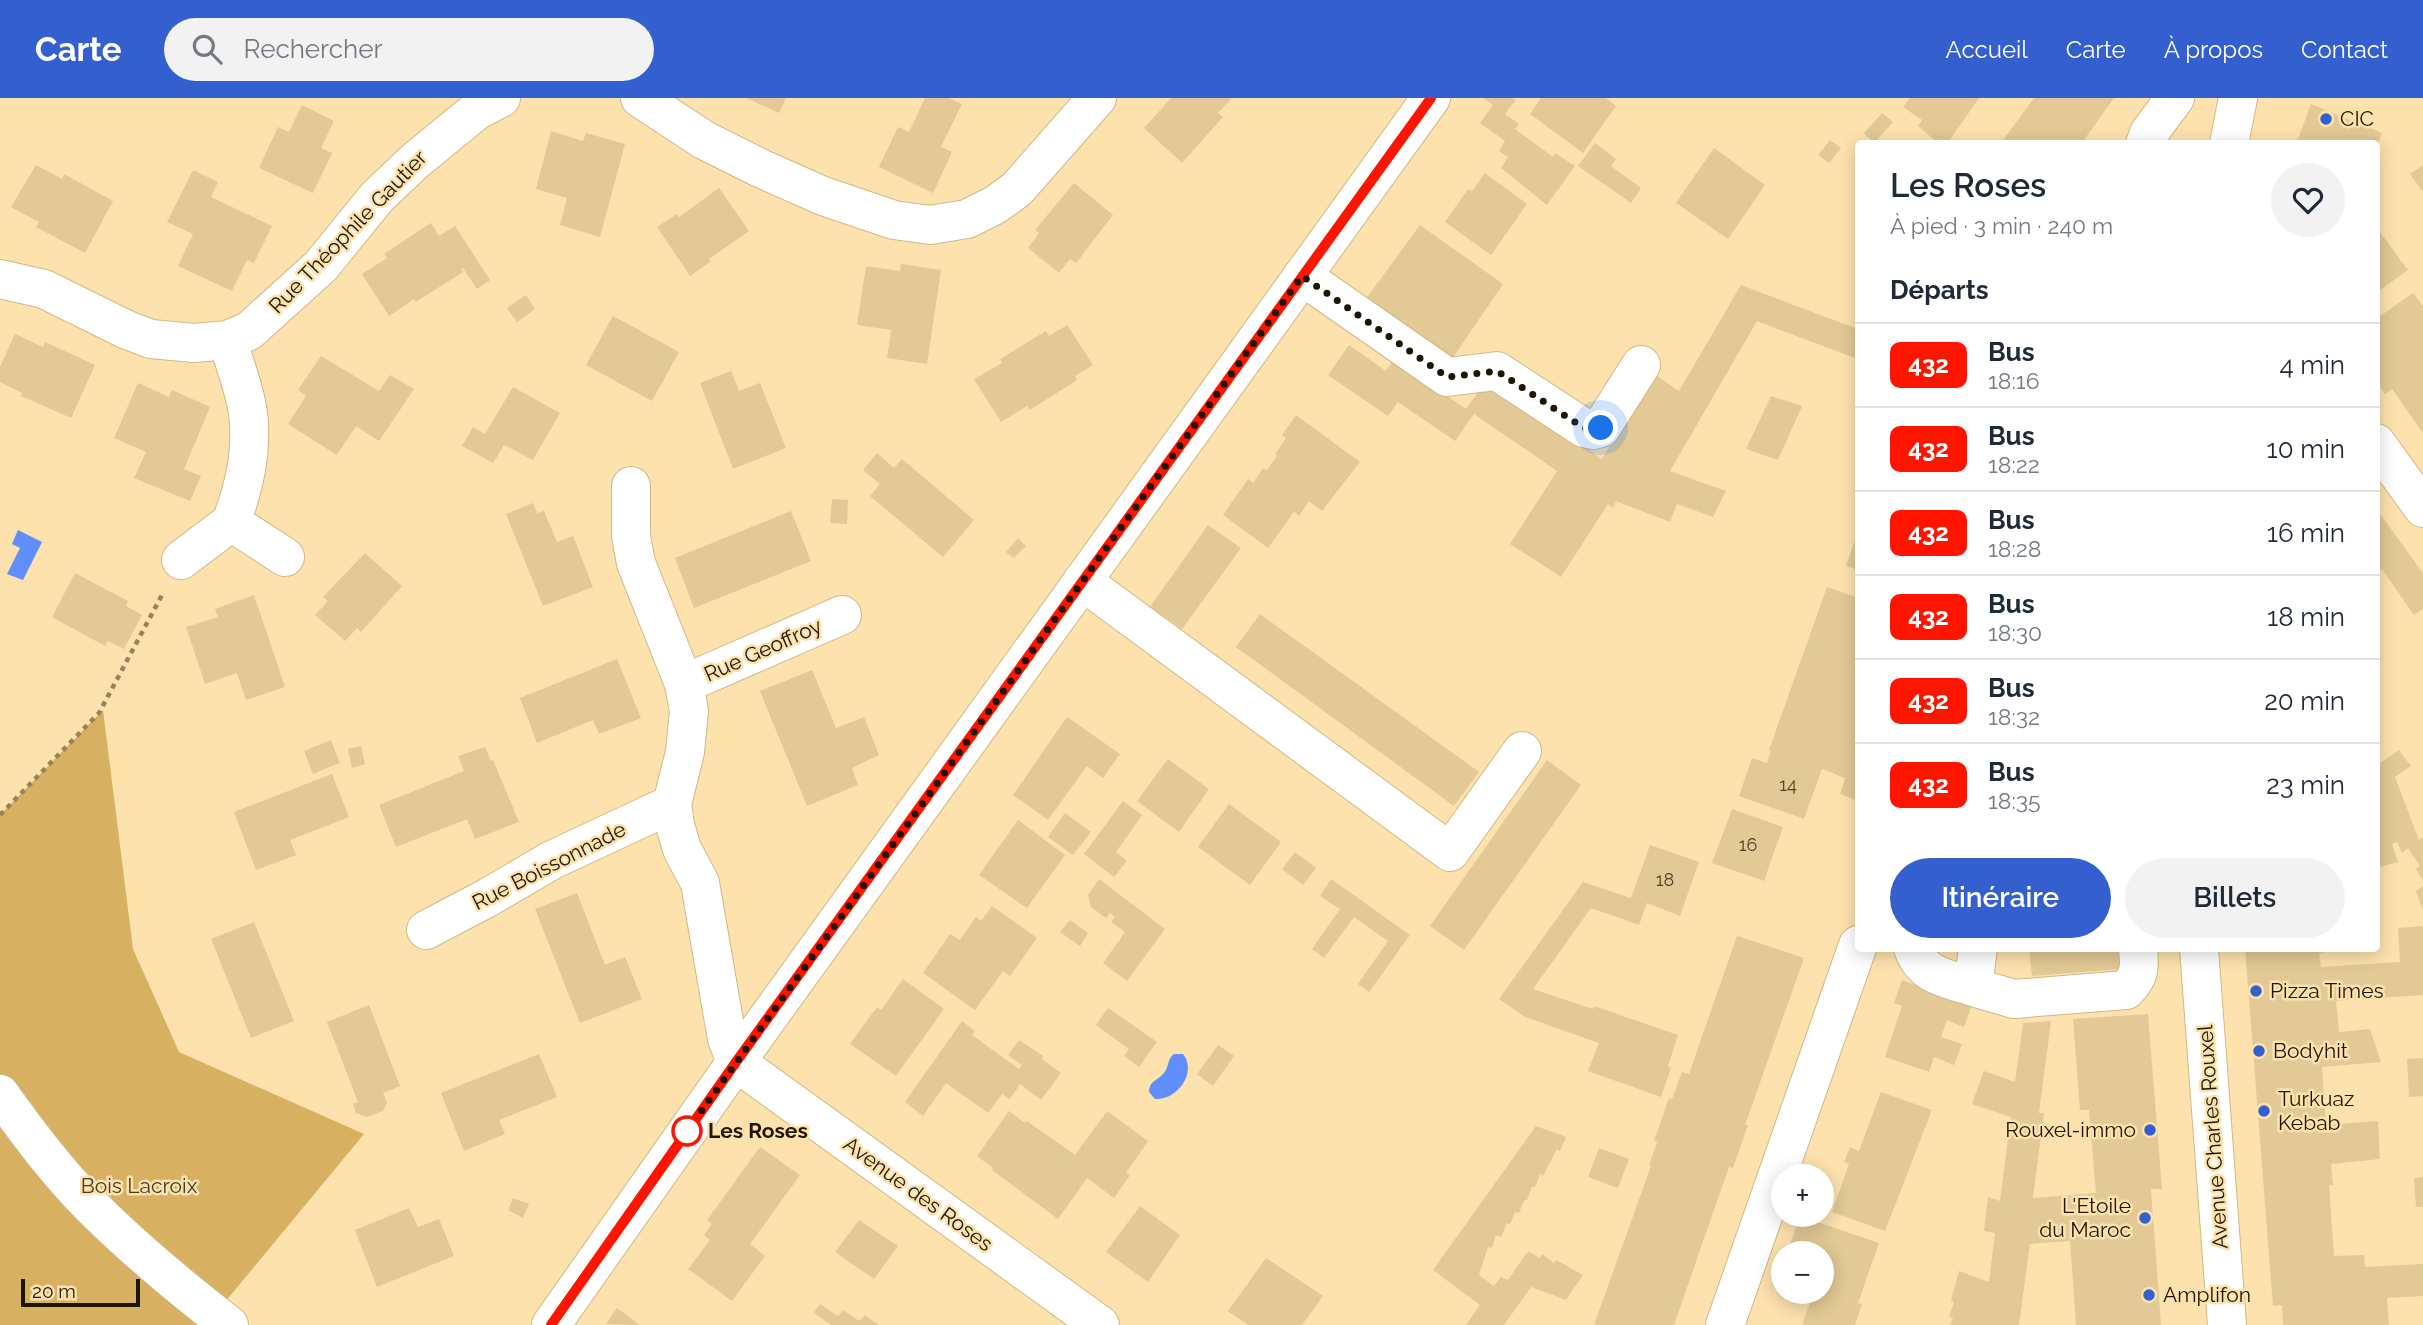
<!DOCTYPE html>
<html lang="fr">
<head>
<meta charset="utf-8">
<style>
	body { margin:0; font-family:Raleway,sans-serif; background:#f2f2f3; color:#1f2937; height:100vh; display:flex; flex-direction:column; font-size:26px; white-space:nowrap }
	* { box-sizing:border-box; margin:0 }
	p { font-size:23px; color:#747a83 }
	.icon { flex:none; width:38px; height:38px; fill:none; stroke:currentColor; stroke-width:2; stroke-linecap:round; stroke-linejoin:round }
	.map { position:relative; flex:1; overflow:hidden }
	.sheet { position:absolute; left:1855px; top:42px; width:525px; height:812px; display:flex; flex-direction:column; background:#fff; border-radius:7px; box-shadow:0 4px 18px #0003 }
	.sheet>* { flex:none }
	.badge { padding:0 14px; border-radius:10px; font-size:24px; line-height:46px }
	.buttons { position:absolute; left:1771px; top:1066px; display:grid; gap:14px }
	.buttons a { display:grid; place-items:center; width:63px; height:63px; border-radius:50%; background:#fff; box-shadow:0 4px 18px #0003; font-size:35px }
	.scale { position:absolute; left:21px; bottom:18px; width:119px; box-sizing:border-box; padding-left:7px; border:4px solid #1e1502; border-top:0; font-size:19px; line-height:24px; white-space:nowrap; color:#1e1502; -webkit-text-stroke:5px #fde2ae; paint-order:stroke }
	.you { position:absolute; width:35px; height:35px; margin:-18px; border:5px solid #fff; border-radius:50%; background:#1a73e8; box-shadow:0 0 0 10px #1a73e833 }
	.map>.badge { position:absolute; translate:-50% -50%; box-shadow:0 0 0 4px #fff }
	h2 { padding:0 35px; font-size:26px; line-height:63px }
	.round { display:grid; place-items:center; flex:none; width:74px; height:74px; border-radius:37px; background:#f2f2f3 }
	.head { display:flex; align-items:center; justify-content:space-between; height:119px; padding:0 35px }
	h1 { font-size:33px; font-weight:600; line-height:52px }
	.cta { display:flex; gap:14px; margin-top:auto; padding:14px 35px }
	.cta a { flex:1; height:80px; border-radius:42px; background:#335fcf; color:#fff; font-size:28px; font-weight:600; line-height:80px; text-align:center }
	.cta a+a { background:#f2f2f3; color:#1f2937 }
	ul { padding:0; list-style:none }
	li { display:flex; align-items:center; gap:21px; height:84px; padding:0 35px; border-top:2px solid #e0e1e3 }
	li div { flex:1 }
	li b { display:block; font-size:26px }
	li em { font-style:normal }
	li .badge { min-width:77px; font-weight:700; text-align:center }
	header { display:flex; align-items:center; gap:42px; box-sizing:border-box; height:98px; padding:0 35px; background:#335fcf; color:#fff }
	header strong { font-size:33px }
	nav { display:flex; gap:38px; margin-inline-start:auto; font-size:24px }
	.search { width:490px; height:63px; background:#f2f2f3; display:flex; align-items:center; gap:18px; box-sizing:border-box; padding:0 24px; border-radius:38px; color:#747a83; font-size:26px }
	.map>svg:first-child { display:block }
	.green { fill:#d7b161 }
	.water { fill:#608ffb }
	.building { fill:#e2c995 }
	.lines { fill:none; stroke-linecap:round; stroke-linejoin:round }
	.minor-casing { stroke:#d1b885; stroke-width:40 }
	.path { stroke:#95835e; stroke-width:4.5; stroke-dasharray:5 5; stroke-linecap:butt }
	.minor { stroke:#fff; stroke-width:38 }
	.line-casing { stroke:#fff; stroke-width:16 }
	.line { stroke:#ff1400; stroke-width:10 }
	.walk { stroke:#1e1502; stroke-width:7; stroke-dasharray:0 12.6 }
	.poi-dot { fill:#335fcf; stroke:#fde2ae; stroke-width:2.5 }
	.stop-dot { fill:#fff; stroke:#ff1400; stroke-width:3.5 }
	.labels { text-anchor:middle; stroke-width:5; stroke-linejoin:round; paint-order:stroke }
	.number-label { font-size:18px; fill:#4f4227 }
	.poi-label { font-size:21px; fill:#1e1502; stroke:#fde2ae; text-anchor:start }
	.street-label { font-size:21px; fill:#1e1502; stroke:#fde2ae }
	.stop-label { font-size:21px; font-weight:bold; fill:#1e1502; stroke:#fde2ae; text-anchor:start }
	.park-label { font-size:21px; fill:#473c25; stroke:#fde2ae }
</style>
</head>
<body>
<header>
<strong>Carte</strong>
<div class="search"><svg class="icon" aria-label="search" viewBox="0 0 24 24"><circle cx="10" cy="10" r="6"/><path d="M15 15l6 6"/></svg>Rechercher</div>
<nav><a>Accueil</a><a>Carte</a><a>À propos</a><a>Contact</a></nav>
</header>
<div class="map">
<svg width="2423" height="1227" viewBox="0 0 2423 1227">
	<rect width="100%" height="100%" fill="#fde2ae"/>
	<path class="green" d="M103 612 133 851 179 954 364 1036 206 1227H0V717Z"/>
	<path class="water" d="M18 432 42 444 23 482 7 476 20 450 12 446Z
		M1174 956H1183C1198 975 1176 1003 1155 1001L1149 994C1150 982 1156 984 1163 976 1170 969 1166 962 1174 956Z"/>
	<path class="building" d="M746 0H786L779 15Z
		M925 0H949L962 6 941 49 952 54 933 95 879 69 898 29 909 34Z
		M1171 0H1232L1218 15 1223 19 1182 65 1144 30Z
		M1483 0H1512L1516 2 1505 16 1519 26 1515 31 1553 59 1555 55 1575 68 1547 107 1501 70 1508 59 1499 53 1505 43 1480 25 1493 7Z
		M1541 0H1606L1616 8 1583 55 1530 16Z
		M1910 0H1979L1947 46H1939L1918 28 1922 22 1903 9Z
		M2034 0H2114L2081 46H2000Z
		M2311 6 2382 35 2378 46H2296Z
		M302 7 334 23 321 50 332 55 313 95 259 70 278 29 289 34Z
		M1882 15 1893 24 1874 45 1864 35Z
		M551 33 583 43 586 35 625 46 600 139 560 127 567 100 536 91Z
		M1830 42 1841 50 1829 65 1818 57Z
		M1595 45 1616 61 1611 68 1641 90 1631 105 1578 68Z
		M1714 50 1765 87 1728 141 1676 105Z
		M36 67 62 81 64 76 113 103 85 155 36 129 39 124 11 109Z
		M2423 67V94L2410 76Z
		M193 72 218 84 211 99 272 128 254 165 247 162 232 193 178 168 193 136 167 124Z
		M1485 75 1527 106 1491 157 1445 124 1468 91 1472 93Z
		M1074 85 1113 117 1076 165 1070 161 1059 175 1028 150 1039 135 1035 132Z
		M719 90 749 133 709 161 711 163 690 178 657 129 677 116 679 119Z
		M431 125 439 138 455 128 490 182 477 191 463 170 461 171 463 174 416 204 414 201 389 218 362 176 387 160 384 156Z
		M1420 127 1503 186 1450 264 1365 202Z
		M2376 129 2408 172 2376 195Z
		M901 166 941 172 927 266 887 260 891 232 857 227 866 168 900 173Z
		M1741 187 1858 231V261L1757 223 1670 373 1726 393 1713 419 1677 406 1670 424 1616 403 1613 410 1608 406 1561 479 1510 446 1557 373 1474 316 1455 343 1398 304 1388 318 1328 277 1349 247 1386 273 1394 261 1466 311 1486 283 1602 361 1653 275 1679 293Z
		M2413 195 2423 208V335L2392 291 2385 296 2376 284V221Z
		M526 197 535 211 517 224 507 210Z
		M613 218 679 254 652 303 586 267Z
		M1067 227 1093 267 1075 278 1077 282 1030 312 1027 308 1001 324 974 281 1002 265 1000 261 1046 233 1049 238Z
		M15 236 43 249 45 244 95 267 71 320 21 298 22 295 0 284V269Z
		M321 258 379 293 390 277 414 291 379 343 356 328 337 357 288 326 306 298 298 292Z
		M731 273 739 293 760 285 786 350 733 371 700 285Z
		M138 285 169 299 172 292 210 309 184 371 201 378 190 403 134 380 146 354 114 340Z
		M513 289 560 315 533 362 504 347 493 365 462 348 473 329 485 336Z
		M1771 298 1802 308 1778 362 1746 351Z
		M1296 317 1360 364 1322 413 1309 403 1299 418 1294 414 1268 450 1223 417 1248 381 1253 385 1263 370 1267 372 1277 358 1275 356 1286 340 1282 337Z
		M877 355 894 370 902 361 974 422 943 459 870 398 880 386 863 372Z
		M832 401 848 402 847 426 830 425Z
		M533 405 537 415 544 413 557 444 573 438 593 489 543 508 506 416Z
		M2376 410 2423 475V511L2414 517 2382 471 2376 475Z
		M791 413 811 463 694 510 675 460Z
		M1208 427 1241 450 1182 531 1150 509Z
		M1858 434V472L1846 468Z
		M1018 440 1026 448 1014 460 1006 454Z
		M365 455 402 488 361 534 357 530 345 543 315 517 328 503 323 499Z
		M75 475 128 503 126 508 142 517 124 551 108 543 105 548 52 519Z
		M1827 489 1858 500V703L1840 696 1845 680 1822 671 1804 721 1739 698 1752 660 1767 665 1771 653 1769 652Z
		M254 497 285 589 246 602 237 575 205 586 186 529 218 519 215 511Z
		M1260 516 1479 674 1454 708 1236 549Z
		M617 561 641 620 599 636 593 622 537 645 520 600Z
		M812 572 836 630 864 619 879 657 852 670 858 687 807 708 760 593Z
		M1067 619 1120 656 1103 680 1087 668 1048 722 1013 697Z
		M331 642 340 665 313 676 304 653Z
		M361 648 365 666 352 670 348 651Z
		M485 649 491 663 493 662 519 724 475 741 467 721 396 749 379 707 464 673 458 658Z
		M2399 652 2411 668 2395 679 2419 742 2423 739V783L2416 771 2420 768 2408 750 2402 755 2397 744 2392 746 2398 764 2376 770V668Z
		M1168 661 1209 691 1179 734 1137 703Z
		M1547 662 1581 687 1464 852 1430 828Z
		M332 676 349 719 290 742 296 757 256 772 234 714Z
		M1123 703 1142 717 1116 754 1127 763 1114 779 1084 756Z
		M1229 706 1281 744 1250 787 1198 749Z
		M1732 711 1783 729 1764 783 1712 765Z
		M1065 715 1091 734 1073 757 1048 739Z
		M1018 722 1065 757 1027 810 979 777Z
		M1650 747 1699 764 1680 818 1647 805 1639 827 1591 810 1533 891 1593 911 1594 908 1678 937 1668 968 1671 970 1661 999 1588 973 1599 945 1525 919 1499 901 1583 784 1631 800Z
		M1295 754 1316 770 1303 787 1282 771Z
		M1099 781 1165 831 1127 883 1103 865 1125 834 1111 824 1115 819 1110 815 1106 820 1091 809 1088 797Z
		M1331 781 1410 837 1369 894 1358 886 1388 843 1354 819 1324 860 1312 851 1340 811 1320 798Z
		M2423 788V813L2416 793Z
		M577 795 605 867 625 859 642 901 580 925 535 811Z
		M992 808 1037 840 1010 878 1003 873 975 912 923 875 950 836 960 842 976 819 981 823Z
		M1070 822 1088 835 1080 848 1060 834Z
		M254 824 294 923 251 940 211 841Z
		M2423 828V897L2336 903 2339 934 2370 931 2381 964 2322 969 2326 1027 2378 1023 2380 1061 2331 1066 2333 1087H2329L2334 1158 2364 1157 2365 1169 2423 1166V1198L2387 1200 2389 1227H2283L2282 1207 2273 1208 2245 850H2335V853L2319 855 2321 869 2400 864 2398 830Z
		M1737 838 1804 860 1745 1027H1748L1733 1070 1729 1069 1674 1227H1594L1651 1068H1649L1657 1044 1654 1043 1669 1000 1672 1001 1682 974 1689 976Z
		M2029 850H2120L2122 871 2032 878Z
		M903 881 944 911 896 978 850 946 877 909 881 912Z
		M1902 882 1972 907 1964 929 1947 922 1941 939 1962 946 1954 967 1934 959 1929 974 1885 959 1902 908 1894 905Z
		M369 907 400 988 383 995 387 1005 383 1013 367 1019 356 1015 353 1006 358 1004 327 924Z
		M1108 910 1157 944 1139 969 1124 958 1129 951 1096 927Z
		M2148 916 2162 1091H2151L2161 1227H2076L2070 1143 2030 1146 2019 1227H1950L1953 1220 1949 1219 1954 1204 1951 1202 1959 1173 1989 1184 1995 1135 1984 1133 1988 1099 2000 1103 2011 1019 1972 1006 1984 973 2015 984 2023 925 2051 923 2039 1015H2044L2033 1100 2096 1095 2089 1012H2080L2073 921Z
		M962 923 975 933 972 937 1019 971 1022 967 1008 957 1019 942 1043 958 1042 961 1061 975 1041 1002 1020 986 1010 1001 1002 996 988 1015 946 985 923 1018 905 1004Z
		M1218 947 1234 958 1213 988 1197 976Z
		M539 956 557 999 499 1022 505 1036 464 1053 441 995Z
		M2423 960V998L2409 999 2407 961Z
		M1881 994 1932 1012 1885 1133 1832 1114 1849 1066 1844 1064 1850 1049 1859 1053Z
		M1009 1013 1025 1025 1027 1023 1075 1057 1107 1013 1148 1043 1126 1075 1130 1077 1114 1100 1087 1080 1058 1121 992 1072 993 1070 977 1058Z
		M1536 1028 1566 1039 1560 1053 1557 1051 1543 1078 1540 1076 1535 1089H1532L1527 1102H1524L1519 1115 1515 1114 1510 1126 1507 1125 1501 1139 1496 1137 1492 1150 1488 1149 1479 1177 1494 1188 1501 1179 1508 1182 1528 1153 1540 1160 1542 1156 1554 1165 1556 1162 1583 1177 1566 1202 1531 1189 1504 1227H1466L1480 1207 1433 1172Z
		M760 1049 800 1077 750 1146 765 1158 732 1203 688 1171 710 1142 704 1137 712 1126 707 1122Z
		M1599 1050 1629 1061 1618 1090 1588 1079Z
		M2423 1079V1109H2416L2414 1080Z
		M513 1100 529 1106 523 1120 508 1112Z
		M1140 1108 1180 1137 1148 1184 1106 1154Z
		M409 1110 418 1129 439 1121 454 1158 377 1189 355 1132Z
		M1800 1118 1879 1145 1858 1205 1862 1206 1855 1227H1802L1814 1194H1822V1155H1787Z
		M859 1122 898 1148 874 1181 835 1154Z
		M1266 1160 1323 1198 1302 1227H1248L1228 1213Z
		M820 1206 838 1218 843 1212 859 1223 865 1217 879 1227H831L814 1215Z
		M617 1210 640 1227 606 1226Z"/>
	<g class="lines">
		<defs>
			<path id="minor" d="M640 0 704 42 760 70 823 98 894 122 930 127 967 121 995 107 1017 91 1097 0
				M2145 46 2149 35 2175 0
				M2229 46 2238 0
				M1302 178 1447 279 1497 273 1584 330 1593 332 1601 330 1641 267
				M0 181 44 191 127 232 151 241 194 245 228 242 249 233 321 168 377 99 415 63 476 13 501 0
				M228 242C235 269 248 299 249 327 251 361 243 393 231 424
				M2376 345 2423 410
				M631 388V438L636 465 684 586 689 613 685 654 672 706 675 727 682 751 700 785 727 941 736 964
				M181 462 231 424 285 459
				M1082 483 1450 754 1522 653
				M684 586 842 517
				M426 832 487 800 552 762 672 706
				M1913 850C1923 879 1947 880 1973 889
				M1978 850 1973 889 2014 901 2126 892C2140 878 2140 870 2138 850
				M2199 850 2227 1227
				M736 964 1100 1227
				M0 996C28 1035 57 1074 91 1108 134 1151 181 1190 229 1227
				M551 1227 736 964 1431 0
				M1725 1227 1858 847"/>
		</defs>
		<use href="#minor" class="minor-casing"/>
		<path class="path" d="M0 717 99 615 162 497"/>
		<use href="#minor" class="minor"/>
	</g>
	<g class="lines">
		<defs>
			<path id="line" d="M551 1227 736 964 1431 0"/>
		</defs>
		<use href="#line" class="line-casing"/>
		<use href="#line" class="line"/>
		<path class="walk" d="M687 1033 1302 178 1447 279 1497 273 1584 330 1593 332 1601 330"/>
	</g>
	<g class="poi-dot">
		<circle cx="2326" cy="21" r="7"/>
		<circle cx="2256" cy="893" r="7"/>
		<circle cx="2259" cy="953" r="7"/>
		<circle cx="2264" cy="1013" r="7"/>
		<circle cx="2150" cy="1032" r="7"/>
		<circle cx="2145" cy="1120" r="7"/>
		<circle cx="2149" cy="1197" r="7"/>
	</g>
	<circle class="stop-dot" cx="687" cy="1033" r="14"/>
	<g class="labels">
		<g class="number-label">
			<text x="1788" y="693">14</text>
			<text x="1748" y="753">16</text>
			<text x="1665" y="788">18</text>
		</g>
		<g class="poi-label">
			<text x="2340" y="28">CIC</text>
			<text x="2270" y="900">Pizza Times</text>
			<text x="2273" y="960">Bodyhit</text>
			<text x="2278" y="1008">Turkuaz<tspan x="2278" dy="24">Kebab</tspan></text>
			<text x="2136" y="1039" text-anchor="end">Rouxel-immo</text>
			<text x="2131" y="1115" text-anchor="end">L'Etoile<tspan x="2131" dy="24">du Maroc</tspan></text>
			<text x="2163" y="1204">Amplifon</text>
		</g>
		<g class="street-label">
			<text transform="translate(348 134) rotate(-46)" y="7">Rue Théophile Gautier</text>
			<text transform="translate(763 552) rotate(-24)" y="7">Rue Geoffroy</text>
			<text transform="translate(549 768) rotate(-27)" y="7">Rue Boissonnade</text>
			<text transform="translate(2213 1039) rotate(-94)" y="7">Avenue Charles Rouxel</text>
			<text transform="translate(918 1096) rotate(36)" y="7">Avenue des Roses</text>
		</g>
		<g class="stop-label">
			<text x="708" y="1040">Les Roses</text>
		</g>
		<g class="park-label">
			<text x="139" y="1095">Bois Lacroix</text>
		</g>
	</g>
</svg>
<div class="buttons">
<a>+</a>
<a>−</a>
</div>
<div class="scale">20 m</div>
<div class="you" style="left:1601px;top:330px"></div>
<section class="sheet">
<div class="head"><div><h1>Les Roses</h1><p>À pied · 3 min · 240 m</p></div><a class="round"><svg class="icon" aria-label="heart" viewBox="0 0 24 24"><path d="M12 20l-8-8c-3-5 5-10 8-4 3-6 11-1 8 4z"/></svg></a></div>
<h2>Départs</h2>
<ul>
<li><span class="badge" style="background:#ff1400;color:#fff">432</span><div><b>Bus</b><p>18:16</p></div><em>4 min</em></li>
<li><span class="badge" style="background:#ff1400;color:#fff">432</span><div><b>Bus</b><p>18:22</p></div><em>10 min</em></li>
<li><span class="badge" style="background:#ff1400;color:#fff">432</span><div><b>Bus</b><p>18:28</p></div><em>16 min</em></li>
<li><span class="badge" style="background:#ff1400;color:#fff">432</span><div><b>Bus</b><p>18:30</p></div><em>18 min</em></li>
<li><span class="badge" style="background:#ff1400;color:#fff">432</span><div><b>Bus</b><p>18:32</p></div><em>20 min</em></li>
<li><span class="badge" style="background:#ff1400;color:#fff">432</span><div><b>Bus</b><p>18:35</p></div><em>23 min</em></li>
</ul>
<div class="cta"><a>Itinéraire</a><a>Billets</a></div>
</section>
</div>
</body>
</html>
